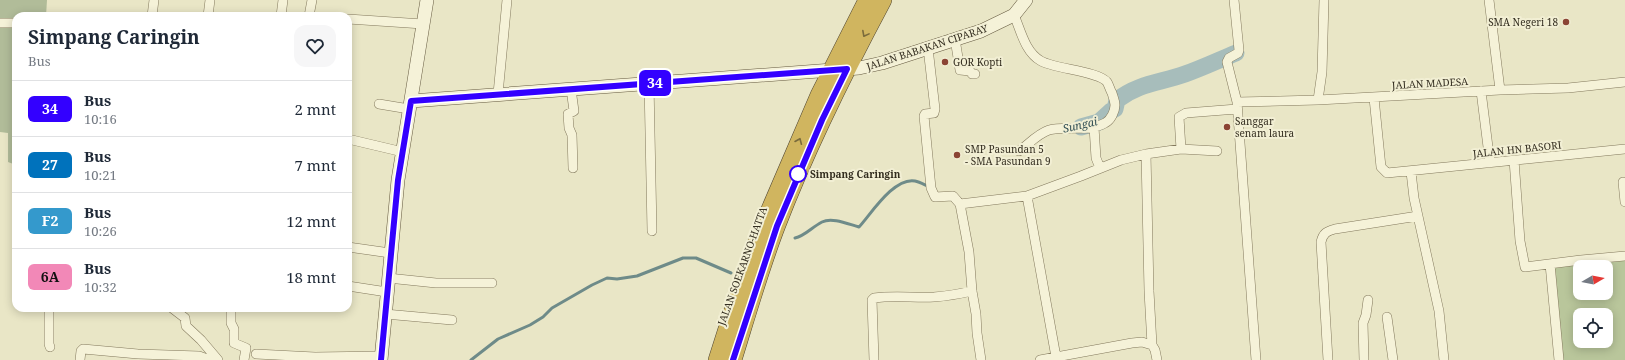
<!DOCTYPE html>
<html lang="id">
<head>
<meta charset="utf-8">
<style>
	body { margin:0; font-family:"Noto Serif",serif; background:#f6f6f7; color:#1f2937; height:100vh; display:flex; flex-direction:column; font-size:15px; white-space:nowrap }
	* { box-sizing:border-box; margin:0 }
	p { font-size:13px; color:#747a83 }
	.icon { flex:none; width:22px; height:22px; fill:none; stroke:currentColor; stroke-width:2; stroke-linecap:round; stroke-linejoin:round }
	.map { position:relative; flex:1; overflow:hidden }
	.details { position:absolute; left:12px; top:12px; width:340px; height:300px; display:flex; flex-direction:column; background:#fff; border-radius:12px; box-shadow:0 2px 10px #0003 }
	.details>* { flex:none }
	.badge { padding:0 8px; border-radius:6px; font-size:14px; line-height:26px }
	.needle { width:26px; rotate:80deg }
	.buttons { position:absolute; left:1573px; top:260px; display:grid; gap:8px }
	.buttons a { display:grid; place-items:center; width:40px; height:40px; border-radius:8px; background:#fff; box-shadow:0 2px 10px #0003; font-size:20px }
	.map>.badge { position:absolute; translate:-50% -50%; box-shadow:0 0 0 2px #fff }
	.round { display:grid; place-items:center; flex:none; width:42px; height:42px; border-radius:12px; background:#f6f6f7 }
	.headline { display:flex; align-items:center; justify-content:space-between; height:68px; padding:0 16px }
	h1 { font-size:19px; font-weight:700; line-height:30px }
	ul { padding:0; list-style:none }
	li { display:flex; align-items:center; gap:12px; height:56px; padding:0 16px; border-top:1px solid #e0e1e3 }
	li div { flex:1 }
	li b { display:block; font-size:15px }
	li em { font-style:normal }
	li .badge { min-width:44px; font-weight:700; text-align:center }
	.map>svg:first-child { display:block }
	.green { fill:#b9c69b; fill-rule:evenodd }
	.cemetery { fill:#b1bc99 }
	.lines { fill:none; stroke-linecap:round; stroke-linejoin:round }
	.stream { stroke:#6e8b89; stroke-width:3 }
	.river { stroke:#a7bdbb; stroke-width:17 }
	.street-casing { stroke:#83795d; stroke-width:10 }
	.secondary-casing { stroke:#655a40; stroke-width:14 }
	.highway-casing { stroke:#514631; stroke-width:18 }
	.street { stroke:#f5f2d8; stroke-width:9 }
	.secondary { stroke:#f5f2d8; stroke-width:13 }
	.highway { stroke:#d0b55f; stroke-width:17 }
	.oneway { stroke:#7a6b3c }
	.line-casing { stroke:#fff; stroke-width:9 }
	.line { stroke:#30f; stroke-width:6 }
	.poi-dot { fill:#8b4434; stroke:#f2efd4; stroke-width:1.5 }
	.stop-dot { fill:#fff; stroke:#30f; stroke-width:2 }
	.labels { text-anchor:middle; stroke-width:4; stroke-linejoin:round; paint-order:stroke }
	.poi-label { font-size:10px; fill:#342e20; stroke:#f2efd4; text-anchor:start }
	.street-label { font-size:10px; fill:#342e20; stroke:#f2efd4 }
	.stop-label { font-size:10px; font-weight:bold; fill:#342e20; stroke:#f2efd4; text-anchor:start }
	.water-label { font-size:11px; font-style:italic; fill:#304e53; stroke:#f2efd4 }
</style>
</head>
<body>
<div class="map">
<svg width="1625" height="360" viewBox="0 0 1625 360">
	<rect width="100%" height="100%" fill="#e9e6c6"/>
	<path class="green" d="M1625 257V360H1562L1553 263ZM1580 267H1606V293H1580ZM1580 315H1606V341H1580Z"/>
	<path class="cemetery" d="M0 0H47L46 16H16V165L8 162V133L0 132Z"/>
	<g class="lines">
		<path class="stream" d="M795 238C805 236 812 227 822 222 832 217 848 224 859 227 871 214 894 177 915 181 920 182 925 185 930 187
			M471 360 498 339 530 325 543 317 552 308 592 285 607 278 617 279 637 276 683 258H696L731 273"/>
		<path class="river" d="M1081 127 1099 122 1111 111 1115 109 1117 100C1139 83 1160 83 1185 74 1202 68 1219 60 1236 53"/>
		<defs>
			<path id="street" d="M1234 0 1239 50 1238 53 1229 58 1227 62 1237 102 1256 360
				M1489 0 1500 90
				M1014 15C1021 31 1025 52 1041 61 1055 69 1098 71 1107 82 1109 85 1110 90 1112 93 1113 97 1115 101 1115 105 1115 111 1111 120 1105 123 1088 133 1067 125 1049 130 1037 134 1028 145 1019 151
				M152 16 154 0
				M208 16 210 0
				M281 16 283 0
				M309 16 312 0
				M348 19 423 24
				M0 23H16
				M955 39 960 70 970 71 972 74H975
				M928 48 935 109 934 113 925 114 924 116 931 188 935 197 953 196 960 204 969 252 972 291 976 314 977 333 981 360
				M649 83 652 231
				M571 89 574 111 568 114 569 128 572 135 573 168
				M1481 91 1490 163
				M498 94 507 0
				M1374 98 1381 167 1387 173 1625 149
				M1318 100 1322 72 1324 0
				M1237 102 1318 100 1500 90 1568 88 1625 82
				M379 104 409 109
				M1094 127 1096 158 1100 168
				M348 139 403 152
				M1181 149 1179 117 1186 113 1237 109
				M1146 154 1149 291 1152 345
				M1514 160 1520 241 1525 267 1581 260 1625 256
				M1411 172 1414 198 1439 311 1444 360
				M1623 182 1625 202
				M1027 196 1056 357
				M960 204 1027 196 1081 176 1121 160 1146 154 1181 149 1217 151
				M348 247 390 253
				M1550 264 1559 360
				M388 278 436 283H492
				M348 286 387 292
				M49 308V344L50 347
				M172 308 185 318 186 326 201 340 218 360
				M231 308V323L234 329V343L246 348 244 360
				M385 314 452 320
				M1387 317 1393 360
				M256 354 315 357 381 356
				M80 360 81 351 83 349 138 354 199 356 210 360
				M874 360 872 300 874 298C894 295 914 298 934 297 947 296 959 294 972 291
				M1040 360 1132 343 1142 342 1152 345 1155 350 1157 360
				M1328 360 1321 242C1323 233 1327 231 1335 229L1418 216
				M1364 360 1363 323 1366 315 1368 300"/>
			<path id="secondary" d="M411 101 859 68 882 63 981 31 1014 15 1026 0
				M381 360 398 180 427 0"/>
			<path id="highway" d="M717 360 739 291 761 230 819 95 867 0
				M733 360C747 315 760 269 777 225 807 147 844 73 883 0"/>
		</defs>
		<use href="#street" class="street-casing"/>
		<use href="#secondary" class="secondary-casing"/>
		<use href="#highway" class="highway-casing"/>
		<use href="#street" class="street"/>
		<use href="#secondary" class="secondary"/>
		<use href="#highway" class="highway"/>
	</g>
	<defs><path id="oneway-chevron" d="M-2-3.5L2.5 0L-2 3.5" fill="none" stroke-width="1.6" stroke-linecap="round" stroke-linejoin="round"/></defs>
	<g class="oneway">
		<use href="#oneway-chevron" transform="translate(865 34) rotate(118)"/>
		<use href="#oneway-chevron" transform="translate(799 141) rotate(-67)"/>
	</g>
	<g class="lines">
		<defs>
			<path id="line" d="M381 360 398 180 411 101 847 69 822 120 777 226 733 360"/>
		</defs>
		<use href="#line" class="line-casing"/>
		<use href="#line" class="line"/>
	</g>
	<g class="poi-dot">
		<circle cx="1566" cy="22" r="4"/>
		<circle cx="945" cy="62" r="4"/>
		<circle cx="1227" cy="127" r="4"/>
		<circle cx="957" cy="155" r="4"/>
	</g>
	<circle class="stop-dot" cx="798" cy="174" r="8"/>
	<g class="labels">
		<g class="poi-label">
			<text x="1558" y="26" text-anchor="end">SMA Negeri 18</text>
			<text x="953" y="66">GOR Kopti</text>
			<text x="1235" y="125">Sanggar<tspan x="1235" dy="12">senam laura</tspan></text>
			<text x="965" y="153">SMP Pasundan 5<tspan x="965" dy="12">- SMA Pasundan 9</tspan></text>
		</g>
		<g class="street-label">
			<text transform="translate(927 47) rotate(-18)" y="4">JALAN BABAKAN CIPARAY</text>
			<text transform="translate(1430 83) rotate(-3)" y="4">JALAN MADESA</text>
			<text transform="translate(1517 149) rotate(-6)" y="4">JALAN HN BASORI</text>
			<text transform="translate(742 266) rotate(-70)" y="4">JALAN SOEKARNO-HATTA</text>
		</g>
		<g class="stop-label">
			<text x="810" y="178">Simpang Caringin</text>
		</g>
		<g class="water-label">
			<text transform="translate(1080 125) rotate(-13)" y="4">Sungai</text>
		</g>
	</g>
</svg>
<div class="buttons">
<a><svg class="needle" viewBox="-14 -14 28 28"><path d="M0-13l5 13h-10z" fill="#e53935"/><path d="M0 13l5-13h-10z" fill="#747a83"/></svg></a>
<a><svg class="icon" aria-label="locate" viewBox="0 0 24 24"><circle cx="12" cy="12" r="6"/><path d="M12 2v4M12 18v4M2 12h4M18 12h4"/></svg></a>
</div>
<b class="badge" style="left:655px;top:83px;background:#30f;color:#fff">34</b>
<section class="details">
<div class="headline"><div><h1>Simpang Caringin</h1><p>Bus</p></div><a class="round"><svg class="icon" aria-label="heart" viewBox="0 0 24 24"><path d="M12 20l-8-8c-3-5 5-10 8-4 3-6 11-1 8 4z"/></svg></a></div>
<ul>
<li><span class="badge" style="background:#30f;color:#fff">34</span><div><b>Bus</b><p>10:16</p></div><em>2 mnt</em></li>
<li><span class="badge" style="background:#0072bc;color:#fff">27</span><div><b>Bus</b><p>10:21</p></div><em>7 mnt</em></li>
<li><span class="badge" style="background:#3499cc;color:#fff">F2</span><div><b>Bus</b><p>10:26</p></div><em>12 mnt</em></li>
<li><span class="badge" style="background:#f288b7;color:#111">6A</span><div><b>Bus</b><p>10:32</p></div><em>18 mnt</em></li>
</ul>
</section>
</div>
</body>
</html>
